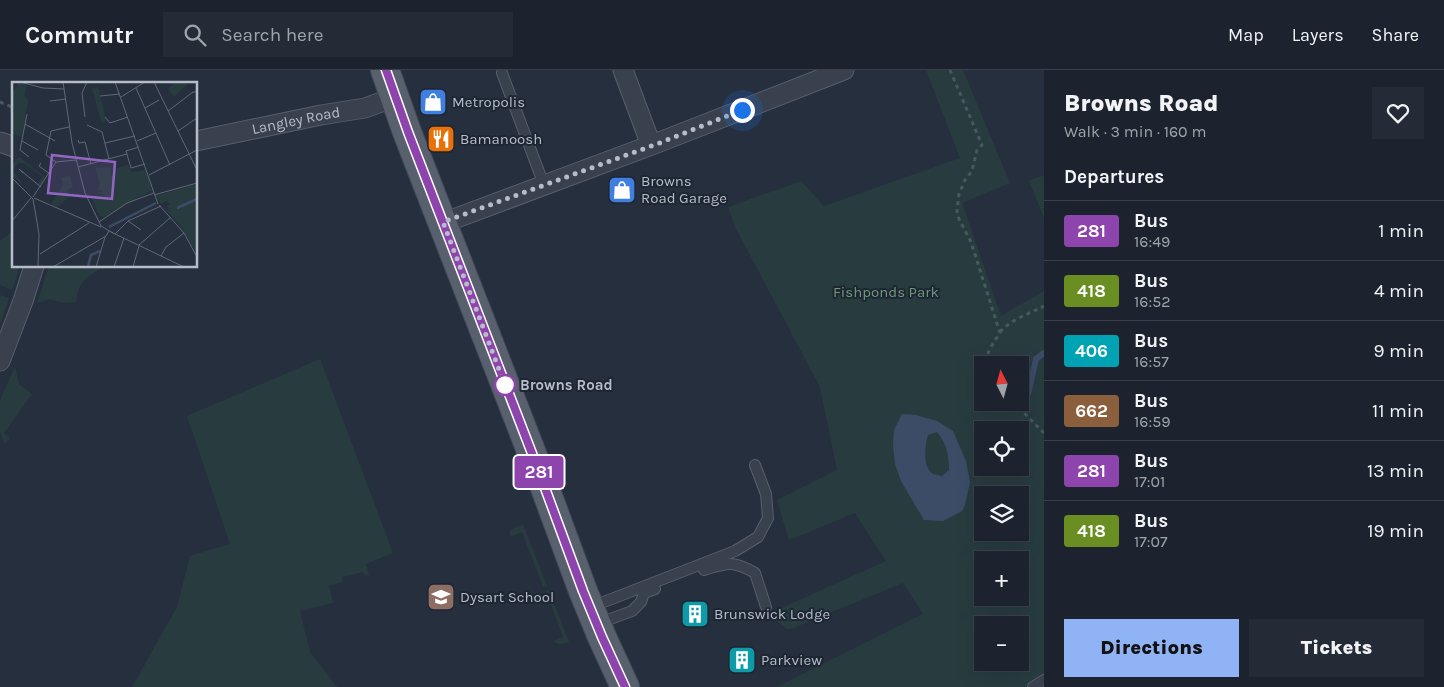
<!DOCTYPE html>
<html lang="en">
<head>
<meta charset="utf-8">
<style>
	body { margin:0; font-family:Karla,sans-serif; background:#252b36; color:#f1f3f6; height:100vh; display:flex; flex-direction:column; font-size:19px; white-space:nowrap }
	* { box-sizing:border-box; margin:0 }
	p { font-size:16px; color:#a0a4aa }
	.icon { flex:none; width:28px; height:28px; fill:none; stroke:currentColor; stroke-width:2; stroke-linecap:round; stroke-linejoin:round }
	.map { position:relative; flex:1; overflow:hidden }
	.drawer { display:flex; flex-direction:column; background:#1c232e; width:400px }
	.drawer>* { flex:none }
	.badge { padding:0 10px; border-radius:4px; font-size:18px; line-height:32px }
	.needle { width:32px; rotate:354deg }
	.fabs { position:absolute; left:974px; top:286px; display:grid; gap:10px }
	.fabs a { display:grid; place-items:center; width:55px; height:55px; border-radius:0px; background:#1c232e; box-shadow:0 5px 20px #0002,0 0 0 1px #3a404a; font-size:25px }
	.you { position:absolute; width:25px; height:25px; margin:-12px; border:4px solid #fff; border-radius:50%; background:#1a73e8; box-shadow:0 0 0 8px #1a73e833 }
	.map>.badge { position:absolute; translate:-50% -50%; box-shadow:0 0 0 2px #fff }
	h2 { padding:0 20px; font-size:19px; line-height:45px }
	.round { display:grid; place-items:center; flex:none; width:52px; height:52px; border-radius:0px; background:#252b36 }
	.summary { display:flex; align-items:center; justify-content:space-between; height:85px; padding:0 20px }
	h1 { font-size:24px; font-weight:800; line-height:38px }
	.button { display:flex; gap:10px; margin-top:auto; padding:10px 20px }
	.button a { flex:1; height:58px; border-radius:0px; background:#8fb3f5; color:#111; font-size:20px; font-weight:800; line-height:58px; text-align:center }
	.button a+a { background:#252b36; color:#f1f3f6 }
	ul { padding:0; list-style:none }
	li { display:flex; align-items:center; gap:15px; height:60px; padding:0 20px; border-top:1px solid #3a404a }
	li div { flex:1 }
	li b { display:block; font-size:19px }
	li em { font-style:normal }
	li .badge { min-width:55px; font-weight:700; text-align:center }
	header { display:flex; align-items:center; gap:30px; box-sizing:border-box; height:70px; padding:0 25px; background:#1c232e; border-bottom:1px solid #3a404a }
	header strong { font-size:24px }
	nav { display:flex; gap:28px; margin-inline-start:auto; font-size:18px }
	.search { width:350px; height:45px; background:#252b36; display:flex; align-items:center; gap:12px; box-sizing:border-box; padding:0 18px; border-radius:0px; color:#a0a4aa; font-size:19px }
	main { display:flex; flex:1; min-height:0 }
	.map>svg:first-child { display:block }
	.green { fill:#283c3f; fill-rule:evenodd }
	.water { fill:#3c4c67; fill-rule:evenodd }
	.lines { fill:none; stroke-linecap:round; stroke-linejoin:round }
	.stream { stroke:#3c4c67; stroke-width:6 }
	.service-casing { stroke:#575f6c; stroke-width:12 }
	.minor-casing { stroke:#575f6c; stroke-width:21 }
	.primary-casing { stroke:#434a58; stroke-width:30 }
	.path { stroke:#46595c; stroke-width:3; stroke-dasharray:4 4; stroke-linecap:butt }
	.service { stroke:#39414e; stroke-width:10 }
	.minor { stroke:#39414e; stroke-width:19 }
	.primary { stroke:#58606e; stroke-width:28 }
	.line-casing { stroke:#fff; stroke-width:11 }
	.line { stroke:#8e44ad; stroke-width:8 }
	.walk { stroke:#b6bdc9; stroke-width:5; stroke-dasharray:0 9 }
	.stop-dot { fill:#fff; stroke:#8e44ad; stroke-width:2.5 }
	.labels { text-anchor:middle; stroke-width:4; stroke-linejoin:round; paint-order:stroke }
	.poi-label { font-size:15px; fill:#b6bdc9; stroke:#1e2634; text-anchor:start }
	.street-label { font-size:15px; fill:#b6bdc9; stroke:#1e2634 }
	.park-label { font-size:15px; fill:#6e9979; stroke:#1e2634 }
	.stop-label { font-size:15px; font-weight:bold; fill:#b6bdc9; stroke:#1e2634; text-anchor:start }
	.inset-river { fill:none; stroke:#3c4c67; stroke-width:2.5 }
	.inset-road { fill:none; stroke:#606876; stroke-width:1 }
	.view { fill:#9366c3; fill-opacity:0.15; stroke:#9366c3; stroke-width:2.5 }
	.inset-edge { fill:none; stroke:#b6bdc9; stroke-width:2.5 }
</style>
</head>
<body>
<header>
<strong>Commutr</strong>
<div class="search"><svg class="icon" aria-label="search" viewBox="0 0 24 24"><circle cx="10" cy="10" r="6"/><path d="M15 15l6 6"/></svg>Search here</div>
<nav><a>Map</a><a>Layers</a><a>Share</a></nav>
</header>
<main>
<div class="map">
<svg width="1044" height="617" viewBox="0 0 1044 617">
	<rect width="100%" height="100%" fill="#262f3e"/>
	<path class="green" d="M926 0H963L1010 113 962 133 1001 246 1044 221V617H777L923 544 903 513 788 560 768 544 886 491 855 443 789 470 777 430 837 400 820 317 735 157 728 137 801 111 824 136 960 88ZM982 295H1020V332H982ZM982 360H1020V398H982ZM982 425H1020V462H982ZM982 490H1020V528H982ZM982 555H1020V592H982Z
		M1044 105V148L1029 111Z
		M14 160V196H20L12 220 0 215V171Z
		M49 196H99L100 199C83 209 79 213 76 232L65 233 49 229 37 233Z
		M0 225 9 228 0 255Z
		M320 289 393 483 366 494 369 505 365 506 363 502 342 507 343 512 329 515 333 533 300 541 310 582 337 617H132L177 537 190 486 230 474 187 346Z
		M15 297 19 314 32 324 4 363 10 368 5 374 0 363V330Z
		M523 454 547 516 543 517 522 462 510 467V461L516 457Z
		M549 520 569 572C564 574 558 576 554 571L563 567 546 521Z"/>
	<path class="water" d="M902 344 916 345 937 351 953 361 966 391 970 412 965 435 962 441 943 451 924 450 901 411 895 394 893 375 894 360ZM937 362C947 374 949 385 949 400L942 406C939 405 936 405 933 404 922 398 925 375 928 365Z"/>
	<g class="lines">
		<path class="stream" d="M1018 335 1028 324 1036 289 1044 283"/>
		<defs>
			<path id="service" d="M502 3 544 115
				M704 500C727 493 733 490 755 503L766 537
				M591 537 735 481 758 467 768 448 766 424 755 395
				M597 554 632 541 641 532 644 523 655 519
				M1033 617 1044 610"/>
			<g id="minor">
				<path d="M623 0 651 75"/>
				<path id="s1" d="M196 71 321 45 365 38 395 27"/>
				<path d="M0 72 14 77"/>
				<path d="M443 153 657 73 844 0"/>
				<path d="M0 291 23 231 34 196"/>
			</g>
			<path id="primary" d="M385 0 407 62 538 399 583 521 602 567 625 617"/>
		</defs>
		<use href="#service" class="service-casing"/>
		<use href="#minor" class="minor-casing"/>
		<use href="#primary" class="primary-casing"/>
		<path class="path" d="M950 0 982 75 977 80 972 101 965 110 959 124 957 141 959 149 971 172 1000 263C994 272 985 284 986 295
			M0 32 14 38
			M1000 262C1011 249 1029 244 1044 236
			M1013 332 1044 363"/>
		<use href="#service" class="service"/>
		<use href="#minor" class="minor"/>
		<use href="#primary" class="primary"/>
	</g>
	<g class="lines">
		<defs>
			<path id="line" d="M386 0 408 62 538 399 583 521 602 567 625 617"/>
		</defs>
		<use href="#line" class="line-casing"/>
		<use href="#line" class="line"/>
		<path class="walk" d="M505 315 443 152 657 74 742 40"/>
	</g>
	<defs>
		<symbol id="shop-square" viewBox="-11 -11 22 22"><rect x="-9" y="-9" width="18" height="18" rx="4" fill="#3f7fe0" stroke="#1e2634"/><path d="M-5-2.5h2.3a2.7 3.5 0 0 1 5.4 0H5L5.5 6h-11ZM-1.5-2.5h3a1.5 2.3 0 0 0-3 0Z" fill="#fff"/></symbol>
		<symbol id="restaurant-square" viewBox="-11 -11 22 22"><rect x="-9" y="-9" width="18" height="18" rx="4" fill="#e8710a" stroke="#1e2634"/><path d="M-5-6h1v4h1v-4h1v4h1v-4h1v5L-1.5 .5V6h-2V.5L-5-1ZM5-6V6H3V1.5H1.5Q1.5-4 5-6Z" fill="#fff"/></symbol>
		<symbol id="school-square" viewBox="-11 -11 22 22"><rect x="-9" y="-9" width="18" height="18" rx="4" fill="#8d6e63" stroke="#1e2634"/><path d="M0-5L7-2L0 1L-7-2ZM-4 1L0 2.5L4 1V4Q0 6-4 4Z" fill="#fff"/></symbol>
		<symbol id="building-square" viewBox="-11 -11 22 22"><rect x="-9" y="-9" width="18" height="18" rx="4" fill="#0f9aa8" stroke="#1e2634"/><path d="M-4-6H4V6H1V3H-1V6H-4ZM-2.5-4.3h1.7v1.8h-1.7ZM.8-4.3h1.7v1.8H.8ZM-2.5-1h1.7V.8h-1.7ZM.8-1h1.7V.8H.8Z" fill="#fff"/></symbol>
	</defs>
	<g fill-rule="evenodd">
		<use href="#shop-square" x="417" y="16" width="32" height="32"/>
		<use href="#restaurant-square" x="425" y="53" width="32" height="32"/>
		<use href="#shop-square" x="606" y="104" width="32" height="32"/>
		<use href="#school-square" x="425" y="511" width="32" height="32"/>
		<use href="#building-square" x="679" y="528" width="32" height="32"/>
		<use href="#building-square" x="726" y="574" width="32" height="32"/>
	</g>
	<circle class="stop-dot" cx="505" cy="315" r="10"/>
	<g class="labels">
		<g class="poi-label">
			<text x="452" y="37">Metropolis</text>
			<text x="460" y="74">Bamanoosh</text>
			<text x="641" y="116">Browns<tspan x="641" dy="17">Road Garage</tspan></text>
			<text x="460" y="532">Dysart School</text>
			<text x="714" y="549">Brunswick Lodge</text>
			<text x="761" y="595">Parkview</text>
		</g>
		<g class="street-label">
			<text dy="5" stroke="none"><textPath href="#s1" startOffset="102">Langley Road</textPath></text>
		</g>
		<g class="park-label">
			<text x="886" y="227">Fishponds Park</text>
		</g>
		<g class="stop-label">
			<text x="520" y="320">Browns Road</text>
		</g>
	</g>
	<g transform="translate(12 12)">
		<rect width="185" height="185" fill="#262f3e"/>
		<path d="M158 0H177L162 15 156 7 161 3ZM7 1 15 3 12 14 16 18 10 55 0 52V11ZM86 5 94 38 90 42 80 7ZM7 75 33 95 28 103 26 101 31 95 12 81H6L1 88 11 103 0 93V82ZM98 78 99 95 103 93 102 87 116 83 120 90 134 88 140 108 92 135 88 134 80 117 92 112 83 111 91 109 85 107 88 103 83 86 98 85ZM58 93 61 105 55 108 58 114 45 125 39 122 51 103 49 96ZM185 102V172L169 144 154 128 158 127 155 124 158 122 154 119 149 122 144 114Z" fill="#283c3f"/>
		<path class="inset-river" d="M165 126 185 117M97 145 144 121M76 185 79 173 88 169"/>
		<path class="inset-road" d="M8 0 31 6 52 7M51 0 60 61 73 111 89 144 101 151M103 0 146 122M142 0 185 88M124 6 158 83M88 14 108 12M109 15 133 0M38 19 54 17M133 26 147 18M156 29 181 10H185M15 32 8 68 17 75M73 35 70 11 75 0M93 35 98 41 116 35M13 42 43 59M75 43 90 50 97 77M166 49 185 36M66 58 67 61 73 60 79 82M10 59 26 68M125 59 144 51M93 61 123 54M127 65 114 69 119 86 133 82M44 80 34 73 39 49 57 45M29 81 27 84 38 92M66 85 115 72M11 91 7 87 29 105M137 93 185 68M0 96 21 117 27 152 26 185M142 113 185 101M21 115 44 80 64 78M22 116 89 145M147 123 172 151 185 175M0 139 19 116M116 139 129 148M87 140 115 121 142 111M99 150 172 185M103 152 116 139 149 124M127 163 159 135M28 172 77 141M149 174 154 165 172 151M41 185 94 154 97 149M84 185 93 155M102 185 112 156M121 185 127 164"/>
		<path class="view" d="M40 73 103 80 100 117 36 111Z"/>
		<rect width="185" height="185" class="inset-edge"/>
	</g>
</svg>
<div class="fabs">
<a><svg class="needle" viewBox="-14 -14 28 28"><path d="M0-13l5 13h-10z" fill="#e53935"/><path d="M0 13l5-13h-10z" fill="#a0a4aa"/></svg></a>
<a><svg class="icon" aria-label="locate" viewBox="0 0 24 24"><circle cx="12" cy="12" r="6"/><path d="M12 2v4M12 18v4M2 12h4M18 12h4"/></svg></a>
<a><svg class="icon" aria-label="layers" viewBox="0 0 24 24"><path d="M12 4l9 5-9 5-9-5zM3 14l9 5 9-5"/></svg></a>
<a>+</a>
<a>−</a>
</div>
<div class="you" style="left:742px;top:40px"></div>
<b class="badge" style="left:539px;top:402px;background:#8e44ad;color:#fff">281</b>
</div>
<section class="drawer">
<div class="summary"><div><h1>Browns Road</h1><p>Walk · 3 min · 160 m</p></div><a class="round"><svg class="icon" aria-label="heart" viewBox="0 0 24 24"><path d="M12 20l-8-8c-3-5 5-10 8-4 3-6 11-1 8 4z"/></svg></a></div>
<h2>Departures</h2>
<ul>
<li><span class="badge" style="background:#8e44ad;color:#fff">281</span><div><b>Bus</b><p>16:49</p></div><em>1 min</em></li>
<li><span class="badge" style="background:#6b8e23;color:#fff">418</span><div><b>Bus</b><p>16:52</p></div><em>4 min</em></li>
<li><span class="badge" style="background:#00a3b4;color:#fff">406</span><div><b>Bus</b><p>16:57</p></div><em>9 min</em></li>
<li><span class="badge" style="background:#8b5e3c;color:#fff">662</span><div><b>Bus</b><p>16:59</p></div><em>11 min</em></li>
<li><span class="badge" style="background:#8e44ad;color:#fff">281</span><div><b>Bus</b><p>17:01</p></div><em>13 min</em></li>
<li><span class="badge" style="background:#6b8e23;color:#fff">418</span><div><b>Bus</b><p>17:07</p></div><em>19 min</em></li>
</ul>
<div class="button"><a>Directions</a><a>Tickets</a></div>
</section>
</main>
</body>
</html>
